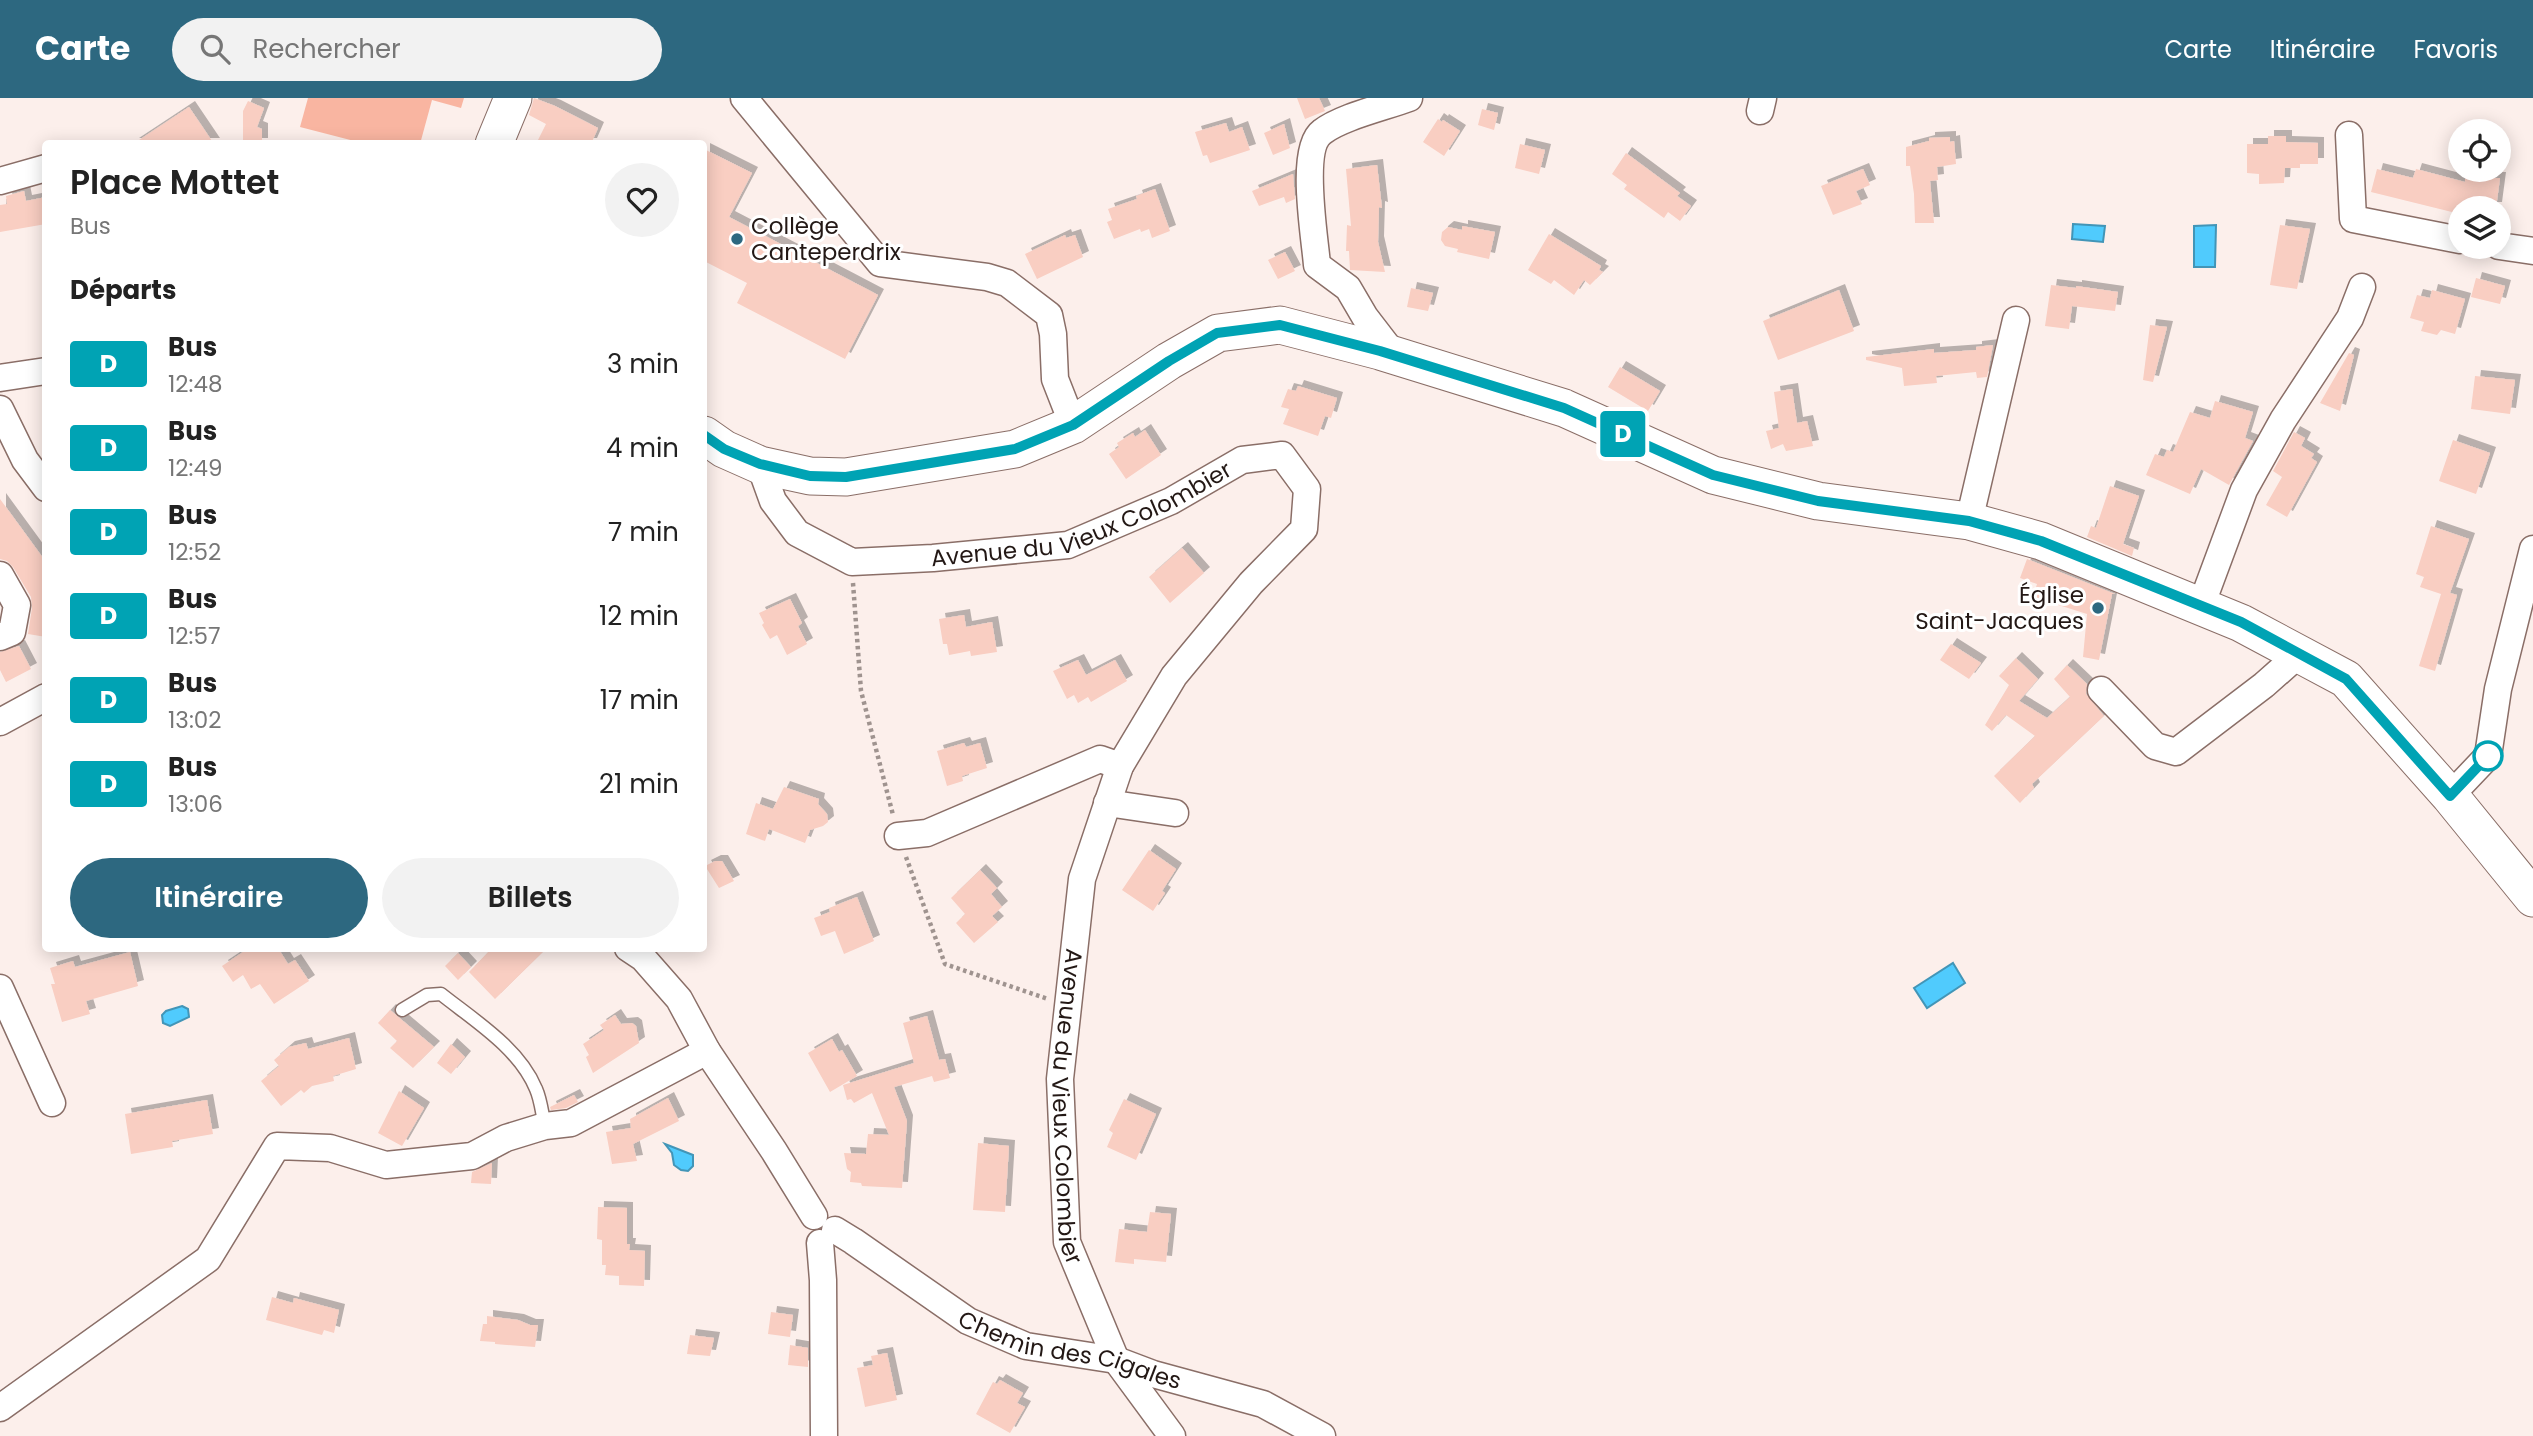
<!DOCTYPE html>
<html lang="fr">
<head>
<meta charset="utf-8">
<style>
	body { margin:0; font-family:Poppins,sans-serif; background:#f2f2f2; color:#222; height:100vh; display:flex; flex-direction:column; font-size:26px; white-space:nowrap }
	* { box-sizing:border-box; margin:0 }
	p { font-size:23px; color:#767676 }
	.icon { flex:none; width:38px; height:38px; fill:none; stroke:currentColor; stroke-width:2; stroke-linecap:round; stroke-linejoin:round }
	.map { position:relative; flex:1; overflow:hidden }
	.sheet { position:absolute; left:42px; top:42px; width:665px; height:812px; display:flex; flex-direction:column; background:#fff; border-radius:7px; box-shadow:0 4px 18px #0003 }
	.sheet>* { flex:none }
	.badge { padding:0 14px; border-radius:5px; font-size:24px; line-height:46px }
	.fabs { position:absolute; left:2448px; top:21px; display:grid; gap:14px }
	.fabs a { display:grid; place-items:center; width:63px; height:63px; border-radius:50%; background:#fff; box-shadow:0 4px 18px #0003; font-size:35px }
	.map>.badge { position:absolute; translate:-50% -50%; box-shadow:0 0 0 4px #fff }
	h2 { padding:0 28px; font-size:26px; line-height:63px }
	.round { display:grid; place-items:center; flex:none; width:74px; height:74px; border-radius:37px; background:#f2f2f2 }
	.head { display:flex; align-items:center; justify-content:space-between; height:119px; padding:0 28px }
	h1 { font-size:33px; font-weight:600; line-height:52px }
	.cta { display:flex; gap:14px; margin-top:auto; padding:14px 28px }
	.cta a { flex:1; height:80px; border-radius:42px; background:#2d6880; color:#fff; font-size:28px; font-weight:600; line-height:80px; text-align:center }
	.cta a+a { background:#f2f2f2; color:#222 }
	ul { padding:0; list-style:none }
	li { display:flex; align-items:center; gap:21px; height:84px; padding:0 28px }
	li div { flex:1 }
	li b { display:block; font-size:26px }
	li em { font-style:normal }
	li .badge { min-width:77px; font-weight:700; text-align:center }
	header { display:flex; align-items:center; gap:42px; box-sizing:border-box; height:98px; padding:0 35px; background:#2d6880; color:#fff }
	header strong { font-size:33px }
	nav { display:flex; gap:38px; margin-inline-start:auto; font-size:24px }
	.search { width:490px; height:63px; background:#f2f2f2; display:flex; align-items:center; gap:18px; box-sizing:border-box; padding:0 24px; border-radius:38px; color:#767676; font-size:26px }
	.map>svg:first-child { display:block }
	.green { fill:#f9b5a1 }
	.water { fill:#50cbfd; stroke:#4295b7; stroke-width:2 }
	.building { fill:#f9cec2; filter:url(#shadow) }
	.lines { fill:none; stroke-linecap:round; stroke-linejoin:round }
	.lane-casing { stroke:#8a6e67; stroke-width:15 }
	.street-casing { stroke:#8a6e67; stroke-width:29 }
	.secondary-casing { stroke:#8a6e67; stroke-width:39 }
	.path { stroke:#9f938f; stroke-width:4.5; stroke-dasharray:3.5 3.5; stroke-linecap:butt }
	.lane { stroke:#fff; stroke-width:12 }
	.street { stroke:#fff; stroke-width:26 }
	.secondary { stroke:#fff; stroke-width:37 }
	.line-casing { stroke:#fff; stroke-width:16 }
	.line { stroke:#00a3b4; stroke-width:10 }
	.poi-dot { fill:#2d6880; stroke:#fff; stroke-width:2.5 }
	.stop-dot { fill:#fff; stroke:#00a3b4; stroke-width:3.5 }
	.labels { text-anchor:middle; stroke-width:6; stroke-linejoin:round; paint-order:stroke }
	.poi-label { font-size:23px; fill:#231815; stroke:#fff; text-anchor:start }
	.street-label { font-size:23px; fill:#231815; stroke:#fff }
</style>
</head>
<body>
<header>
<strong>Carte</strong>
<div class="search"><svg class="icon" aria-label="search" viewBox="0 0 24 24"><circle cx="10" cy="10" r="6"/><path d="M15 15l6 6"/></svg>Rechercher</div>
<nav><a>Carte</a><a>Itinéraire</a><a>Favoris</a></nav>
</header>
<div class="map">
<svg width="2533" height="1338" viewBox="0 0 2533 1338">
	<defs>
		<filter id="shadow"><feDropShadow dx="6" dy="-6" stdDeviation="0" flood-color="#0004"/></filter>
	</defs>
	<rect width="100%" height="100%" fill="#fcefeb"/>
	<path class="green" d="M308 0H464L461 10 432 2 420 46 362 45 300 29Z"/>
	<path class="water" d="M2073 126 2105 128 2103 144 2072 141Z
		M2216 127 2215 169H2194V128Z
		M1953 865 1965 885 1927 910 1914 890Z
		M182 908 188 911 189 919 170 928 163 925 162 917 166 913Z
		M665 1046 693 1057V1068L688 1073 681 1072 674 1067 672 1055Z"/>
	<path class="building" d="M534 0 555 8 598 30 591 46H536L546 26 529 17Z
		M1297 0H1319L1325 13 1305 21Z
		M248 3 264 10 257 29 262 31V46H243V13Z
		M189 9 214 46H133Z
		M1482 11 1498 15 1494 32 1478 27Z
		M1438 21 1442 24 1443 22 1460 33 1444 58 1423 44Z
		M1226 25 1229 34 1242 29 1250 52 1210 65 1207 57 1203 58 1195 34Z
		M1284 26 1290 50 1273 57 1264 35Z
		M2268 38H2286V44L2318 45V66H2300V70H2285L2284 85 2259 86V76L2247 75V46H2268Z
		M1950 39V44L1954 43 1956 66 1937 69 1938 82 1930 83 1934 125H1915L1914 96 1910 68H1906V49L1929 43V40Z
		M1520 46 1545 52 1539 76 1515 70Z
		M704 51 752 75 729 119 878 197 845 261 737 205 747 185 704 163Z
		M1626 55 1680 95 1677 98 1691 108 1680 123 1668 114 1664 120 1624 91 1627 87 1612 76Z
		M1377 67 1382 110 1379 109 1378 144 1385 174 1350 172 1349 153H1346L1347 127 1351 128 1346 71Z
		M1863 71 1870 87 1856 93 1862 106 1833 117 1821 88Z
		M2377 71 2413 80 2416 71 2465 84V80H2500L2496 110H2460V116L2371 94Z
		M1293 76 1295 101 1286 105 1284 99 1259 108 1252 93Z
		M1155 91 1170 133 1152 140 1149 131 1141 134 1140 131 1114 141 1107 124 1112 122 1108 111 1137 101 1136 98Z
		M24 93 26 103 46 99V126L0 134V107L7 106 6 98Z
		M2280 127 2310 131 2297 191 2270 187Z
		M1462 128 1495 134 1489 161 1457 154 1458 151 1445 148 1441 142 1442 134 1448 129 1462 132Z
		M1549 136 1601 168 1599 172 1603 174 1590 187 1584 182 1574 197 1554 182 1551 186 1528 172Z
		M1065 137 1066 140 1075 137 1083 159 1037 181 1025 156Z
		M1285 154 1295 173 1278 181 1268 162Z
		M2476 180 2505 188 2500 206 2471 199Z
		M2051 187 2076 190V188L2118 194 2115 213 2072 208 2069 231 2045 228Z
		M1411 190 1433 195 1428 213 1407 209Z
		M1839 192 1854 233 1778 262 1763 223Z
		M2432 192 2465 201 2455 236 2441 232 2437 237 2421 233 2424 224 2410 220 2417 197 2430 200Z
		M2150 227 2167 229 2153 284 2143 282Z
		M1993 247 1987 279 1977 280 1976 274 1936 278 1937 285 1904 288 1902 270 1866 262V259L1934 251V255L1976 252V249Z
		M2349 255 2354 257 2340 313 2320 305Z
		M1620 269 1660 293 1648 313 1608 289Z
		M2475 278 2515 282 2510 316 2471 311Z
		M1298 288 1337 300 1331 320 1325 318 1318 338 1283 326 1289 311 1281 309 1288 291 1296 293Z
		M1792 291 1797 325 1807 323 1813 348 1786 353 1783 346 1771 351 1766 333 1779 330 1774 294Z
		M2215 303 2253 314 2245 340 2253 343 2229 387 2201 371 2190 396 2146 377 2155 356 2164 359 2167 352 2173 354 2190 314 2210 320Z
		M1145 332 1161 357 1126 381 1109 356 1119 349 1117 345 1133 335 1135 339Z
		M2294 334 2305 340 2301 348 2314 356 2311 360 2317 364 2287 419 2266 407 2282 379 2273 373Z
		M2453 342 2490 355 2476 396 2439 383Z
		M2110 388 2139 398 2123 446 2134 450 2132 458 2087 439 2091 428 2096 430Z
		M0 401 46 464V539L28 536 32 510 31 499 13 469 7 463 0 461Z
		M2431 428 2469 441 2450 495 2457 497 2435 573 2419 568 2441 496 2420 489 2424 479 2416 476Z
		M1182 450 1204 475 1170 505 1149 479Z
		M2027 461 2115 496H2112L2099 562 2083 559 2087 516 2033 499 2037 486 2020 480Z
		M790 501 802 525 798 528 807 546 787 557 777 537 770 541 762 527 764 525 759 515Z
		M964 517 966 529 992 524 997 554 971 558 970 553 949 557 947 546H943L939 521Z
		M1951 546 1981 565 1969 581 1940 562Z
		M19 548 31 571 6 584 0 572V554Z
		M2016 560 2038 581 2019 603 2047 620 2070 599 2054 581 2067 567 2087 586 2086 596 2104 618 2032 686 2034 690 2020 705 1994 678 2035 638 2006 617 1992 633 1985 627 2009 587 1999 578Z
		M1078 562 1086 577 1115 562 1127 583 1091 604 1088 599 1078 605 1074 597 1067 601 1053 573Z
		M964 645 966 649 980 645 987 670 962 678 963 683 947 688 937 653Z
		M784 689 819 701 818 706 827 716 828 724 823 728 810 732 805 745 769 731 765 743 746 736 756 705 773 711Z
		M1149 752 1176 771 1162 793 1165 795 1153 813 1122 792Z
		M715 763H722L734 783 719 790 705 768Z
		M980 772 997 790 991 796 1002 809 992 818 998 824 974 845 956 825 965 816 951 800Z
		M857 799 874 843 844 856 835 833 821 838 814 820 830 814 829 810Z
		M249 850H278L288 866 295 862 309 883 274 906 260 886 251 891 243 877 233 884 222 868Z
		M492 850H547L495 901 469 874Z
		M130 854 138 888 86 903 90 916 62 924 51 886H55L50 870 73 863 75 869Z
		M458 855 471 869 458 882 445 868Z
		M390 912 434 949 413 970 390 950 397 943 378 925Z
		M615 917 621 926 632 925 636 928 639 945 593 975 586 959 589 957 583 946 604 932 600 927Z
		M927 918 939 962 945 961 950 980 934 984 932 978 894 989 907 1023 902 1090 862 1088 861 1085 850 1084 851 1074 847 1071 844 1055 866 1056 868 1036 889 1037 872 995 854 1005 851 1001 847 1002 843 987 914 965 903 925Z
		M349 940 356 971 333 978 334 983 312 988 304 995 301 992 281 1008 261 983 279 968 274 962 289 949 306 945 308 951Z
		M832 941 839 954 842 952 857 978 830 994 808 955Z
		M451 946 465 959 451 976 437 965Z
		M399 993 424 1010 402 1048 378 1035Z
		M574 997 578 1004 566 1010 551 1012 550 1009Z
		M668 1000 679 1023 633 1046 637 1063 612 1066 606 1034 631 1030 630 1021Z
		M1124 1001 1156 1016 1136 1062 1107 1049 1113 1035 1109 1032Z
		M207 1002 213 1036 172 1043 173 1049 131 1056 125 1016Z
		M978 1045 1009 1048 1005 1114 973 1112Z
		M492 1065 491 1086 471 1085 472 1074Z
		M598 1109 627 1110V1146H630L629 1152 645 1153 644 1188 619 1187V1178L605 1177 606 1167H602V1142L597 1141Z
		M1150 1114 1171 1116 1166 1164 1134 1161V1166L1115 1164 1119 1131 1147 1134Z
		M272 1199 293 1205 294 1200 339 1212 334 1235 324 1232 322 1237 266 1222Z
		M771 1214 793 1217 790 1239 768 1236Z
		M487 1218 518 1222 530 1227H538L535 1249 495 1246V1244L480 1243 483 1226H487Z
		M690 1237 714 1240 710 1258 687 1256Z
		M790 1247 808 1250V1269L788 1267Z
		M887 1255 897 1302 865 1309 857 1270 873 1267 871 1258Z
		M1000 1282 1023 1295 1017 1305 1025 1309 1010 1335 976 1316 993 1284 997 1286Z"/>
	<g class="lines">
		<defs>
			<path id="lane" d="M402 912 427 897 441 896C475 923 519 950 536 991 541 1002 542 1016 545 1028"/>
			<g id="street">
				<path d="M744 0 880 165 987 179 1007 185 1049 217 1053 236 1055 281 1073 327"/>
				<path d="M1760 13 1763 0"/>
				<path d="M2349 37 2353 121 2460 142"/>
				<path d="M0 83 46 70"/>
				<path d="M2499 148 2533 153"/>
				<path d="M1395 258 1365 219 1348 190 1317 167C1315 140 1299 51 1322 34 1341 19 1385 9 1409 0"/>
				<path d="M0 280 46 273"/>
				<path d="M0 311 25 362 46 390"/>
				<path id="s1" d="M760 367 773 403 797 435 852 464 933 460 1068 447 1171 403 1242 362 1282 357 1307 391 1304 431 1251 485 1174 578 1120 668 1082 781 1060 981 1067 1144 1116 1262 1172 1338"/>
				<path d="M1969 423 2016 222"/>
				<path d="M0 477 17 507 12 534 0 539"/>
				<path d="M2201 508 2244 392 2283 322 2350 220 2362 189"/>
				<path d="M2101 592 2155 648 2176 654 2264 587 2299 556"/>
				<path d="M0 624 46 599"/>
				<path d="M2450 698 2488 658 2498 591 2533 451"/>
				<path d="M1107 705 1175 715"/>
				<path d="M898 738 927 735 1100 661 1120 668"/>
				<path d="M628 850 643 860 679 901 707 953 774 1053 814 1118"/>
				<path d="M0 890 52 1005"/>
				<path id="s2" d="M835 1132 853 1143 968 1223 1026 1248 1116 1262 1153 1276 1263 1306 1322 1338"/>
				<path d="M820 1145 823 1182 824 1338"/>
				<path d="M0 1310 208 1161 277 1048 330 1050 386 1067 472 1058 506 1040 545 1028 571 1025 707 953"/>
			</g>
			<path id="secondary" d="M494 46 513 0
				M704 337 724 351 760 367 810 378 846 379 1015 351 1073 327 1169 263 1218 235 1280 227 1380 253 1564 310 1713 377 1818 403 1969 423 2041 443 2241 525 2346 581 2450 698 2533 800"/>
		</defs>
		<use href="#lane" class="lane-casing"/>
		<use href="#street" class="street-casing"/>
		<use href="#secondary" class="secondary-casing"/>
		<path class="path" d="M853 485 861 593 893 717
			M906 759 945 866 1048 901"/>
		<use href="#lane" class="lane"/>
		<use href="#street" class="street"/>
		<use href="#secondary" class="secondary"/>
	</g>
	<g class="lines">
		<defs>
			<path id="line" d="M704 337 724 351 760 366 810 378 846 379 1015 351 1073 327 1169 263 1217 235 1280 227 1380 253 1564 310 1713 377 1818 403 1969 423 2041 443 2241 524 2346 581 2450 698 2488 658"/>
		</defs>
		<use href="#line" class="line-casing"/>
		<use href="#line" class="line"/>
	</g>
	<g class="poi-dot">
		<circle cx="737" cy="141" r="7"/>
		<circle cx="2098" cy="510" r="7"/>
	</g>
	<circle class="stop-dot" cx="2488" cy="658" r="14"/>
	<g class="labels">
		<g class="poi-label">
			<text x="751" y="136">Collège<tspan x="751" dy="26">Canteperdrix</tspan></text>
			<text x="2084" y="505" text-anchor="end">Église<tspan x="2084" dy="26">Saint-Jacques</tspan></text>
		</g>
		<g class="street-label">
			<text dy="8" stroke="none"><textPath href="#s1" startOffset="378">Avenue du Vieux Colombier</textPath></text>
			<text dy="8" stroke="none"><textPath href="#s1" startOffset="1323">Avenue du Vieux Colombier</textPath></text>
			<text dy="8" stroke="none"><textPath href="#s2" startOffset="268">Chemin des Cigales</textPath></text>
		</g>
	</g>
</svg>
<div class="fabs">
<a><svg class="icon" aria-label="locate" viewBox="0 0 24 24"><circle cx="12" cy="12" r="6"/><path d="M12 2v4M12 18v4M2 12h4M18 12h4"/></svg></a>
<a><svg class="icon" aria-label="layers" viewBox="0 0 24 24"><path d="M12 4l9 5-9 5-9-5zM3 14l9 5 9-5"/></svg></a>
</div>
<b class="badge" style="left:1623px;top:336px;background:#00a3b4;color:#fff">D</b>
<section class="sheet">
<div class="head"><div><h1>Place Mottet</h1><p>Bus</p></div><a class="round"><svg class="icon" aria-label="heart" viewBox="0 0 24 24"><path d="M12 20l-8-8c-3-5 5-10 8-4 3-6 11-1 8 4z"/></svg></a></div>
<h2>Départs</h2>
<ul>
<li><span class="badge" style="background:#00a3b4;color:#fff">D</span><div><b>Bus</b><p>12:48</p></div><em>3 min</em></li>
<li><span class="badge" style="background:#00a3b4;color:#fff">D</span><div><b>Bus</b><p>12:49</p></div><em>4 min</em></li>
<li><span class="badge" style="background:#00a3b4;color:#fff">D</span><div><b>Bus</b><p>12:52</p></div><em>7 min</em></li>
<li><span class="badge" style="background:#00a3b4;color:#fff">D</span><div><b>Bus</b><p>12:57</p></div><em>12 min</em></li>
<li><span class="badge" style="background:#00a3b4;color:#fff">D</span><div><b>Bus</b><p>13:02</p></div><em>17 min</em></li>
<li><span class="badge" style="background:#00a3b4;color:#fff">D</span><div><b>Bus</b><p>13:06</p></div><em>21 min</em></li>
</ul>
<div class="cta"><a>Itinéraire</a><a>Billets</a></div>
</section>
</div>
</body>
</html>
